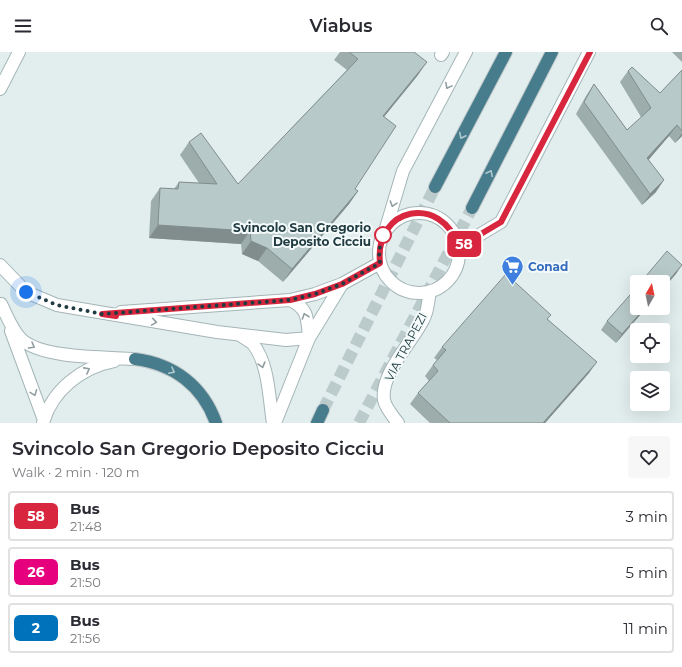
<!DOCTYPE html>
<html lang="en">
<head>
<meta charset="utf-8">
<style>
	body { margin:0; font-family:Montserrat,sans-serif; background:#f7f7f7; color:#2b2b33; height:100vh; display:flex; flex-direction:column; font-size:15px; white-space:nowrap }
	* { box-sizing:border-box; margin:0 }
	p { font-size:13px; color:#7c7c81 }
	.icon { flex:none; width:22px; height:22px; fill:none; stroke:currentColor; stroke-width:2; stroke-linecap:round; stroke-linejoin:round }
	.map { position:relative; height:371px; overflow:hidden }
	.details { display:flex; flex-direction:column; background:#fff; flex:1 }
	.details>* { flex:none }
	.badge { padding:0 8px; border-radius:6px; font-size:14px; line-height:26px }
	.needle { width:26px; rotate:9deg }
	.buttons { position:absolute; left:630px; top:223px; display:grid; gap:8px }
	.buttons a { display:grid; place-items:center; width:40px; height:40px; border-radius:4px; background:#fff; box-shadow:0 4px 16px #0002; font-size:20px }
	.you { position:absolute; width:20px; height:20px; margin:-10px; border:3px solid #fff; border-radius:50%; background:#1a73e8; box-shadow:0 0 0 6px #1a73e833 }
	.map>.badge { position:absolute; translate:-50% -50%; box-shadow:0 0 0 2px #fff }
	.round { display:grid; place-items:center; flex:none; width:42px; height:42px; border-radius:4px; background:#f7f7f7 }
	.head { display:flex; align-items:center; justify-content:space-between; height:68px; padding:0 12px }
	h1 { font-size:19px; font-weight:600; line-height:30px }
	ul { padding:0; list-style:none }
	li { display:flex; align-items:center; gap:12px; height:50px; margin:0 8px 6px; padding:0 4px; border:2px solid #e1e1e2; border-radius:4px }
	li div { flex:1 }
	li b { display:block; font-size:15px }
	li em { font-style:normal }
	li .badge { min-width:44px; font-weight:700; text-align:center }
	header { display:flex; justify-content:space-between; align-items:center; height:52px; padding:0 12px; background:#fff; font-size:18px; font-weight:600 }
	.map>svg:first-child { display:block }
	.lines { fill:none; stroke-linecap:round; stroke-linejoin:round }
	.trunk-tunnel { stroke:#bbcacb; stroke-width:12; stroke-dasharray:12 6; stroke-linecap:butt }
	.minor-casing { stroke:#a4b5b7; stroke-width:14 }
	.tertiary-casing { stroke:#a4b5b7; stroke-width:14 }
	.trunk-casing { stroke:#c1c8ca; stroke-width:14 }
	.minor { stroke:#fff; stroke-width:12 }
	.tertiary { stroke:#fff; stroke-width:12 }
	.trunk { stroke:#467c8c; stroke-width:12 }
	.wall { fill:#9dadac }
	.shaded-wall { fill:#808d8c }
	.building { fill:#b7c9c8; stroke:#808d8c }
	.oneway { stroke:#909da0 }
	.oneway2 { stroke:#aec8cd }
	.line-casing { stroke:#fff; stroke-width:9 }
	.line { stroke:#d7263d; stroke-width:6 }
	.walk { stroke:#203b41; stroke-width:4; stroke-dasharray:0 7.2 }
	.stop-dot { fill:#fff; stroke:#d7263d; stroke-width:2 }
	.labels { text-anchor:middle; stroke-width:4; stroke-linejoin:round; paint-order:stroke }
	.stop-label { font-size:12px; font-weight:bold; fill:#203b41; stroke:#f3faf9; text-anchor:end }
	.shop-label { font-size:12px; font-weight:bold; fill:#366cbe; stroke:#f3faf9; text-anchor:start }
	.street-label { font-size:12px; fill:#203b41; stroke:#f3faf9 }
</style>
</head>
<body>
<header><svg class="icon" aria-label="menu" viewBox="0 0 24 24"><path d="M4 6h16M4 12h16M4 18h16"/></svg>Viabus<svg class="icon" aria-label="search" viewBox="0 0 24 24"><circle cx="10" cy="10" r="6"/><path d="M15 15l6 6"/></svg></header>
<div class="map">
<svg width="682" height="371" viewBox="0 0 682 371">
	<rect width="100%" height="100%" fill="#e2eeee"/>
	<g class="lines">
		<path class="trunk-tunnel" d="M323 358 435 135
			M359 371 472 156"/>
		<defs>
			<path id="minor" d="M441 3 443 0
				M1 252C7 264 12 278 21 287 42 307 106 305 135 307
				M11 279 44 368
				M240 283C244 286 250 289 253 292 269 312 269 347 273 371
				M43 371C52 338 82 315 114 309
				M275 371 309 286"/>
			<path id="tertiary" d="M0 37 19 0
				M379 201a40 40 0 1 1 80 0a40 40 0 1 1-80 0Z
				M386 176 403 119 466 0
				M459 195 501 170 589 0
				M0 213 26 240 57 253 217 280 286 288 309 286
				M290 248C309 257 307 267 309 286
				M121 260 290 248 315 242 342 232 380 211
				M309 286 342 232
				M398 371C393 364 386 357 384 348 380 321 413 290 424 266 428 259 428 248 430 240"/>
			<path id="trunk" d="M435 135 506 0
				M472 156 552 0
				M135 307C174 312 203 334 216 371
				M317 371 323 358"/>
		</defs>
		<use href="#minor" class="minor-casing"/>
		<use href="#tertiary" class="tertiary-casing"/>
		<use href="#trunk" class="trunk-casing"/>
		<use href="#minor" class="minor"/>
		<use href="#tertiary" class="tertiary"/>
		<use href="#trunk" class="trunk"/>
	</g>
	<path class="wall" d="M340 0H414L418 23 384 65 355 137 358 139 349 152 283 230 258 209 242 202 241 192 149 186 151 149 160 136 174 137 179 130 199 131 180 103 189 90 238 132 347 18 334 8Z
		M672 0H682V10Z
		M682 18V84L675 91 669 84 648 107 656 140 642 153 576 62 586 44 594 32 627 78 641 65 620 30 628 19 660 41Z
		M646 256 616 291 601 278 607 269Z
		M548 267 589 321 545 371H430L410 352 418 341 429 329 425 324 433 313 437 308 434 306 442 295Z"/>
	<path class="shaded-wall" d="M427 10 418 23 374 77 383 64Z
		M677 73 669 84 640 118 647 106Z
		M682 81V84L675 91Z
		M664 128 656 140 642 153 650 142Z
		M358 139 349 152 283 230 292 217Z
		M158 173 250 179 241 192 149 186Z
		M251 189 267 196 258 209 242 202Z
		M682 213 676 222 663 237V235Z
		M645 256H646L616 291 622 282Z
		M597 310 589 321 545 371H543Z"/>
	<path class="building" d="M349 0H414L427 10 383 64 396 74 355 137 358 139 292 217 267 196 251 189 250 179 158 173 160 136 178 137 179 130 217 132 189 90 201 81 238 132 358 7Z
		M632 15 660 41 682 18V79L677 73 647 106 664 128 650 142 584 50 594 32 627 78 651 56 628 19Z
		M667 199 682 213 663 235V230H641Z
		M506 222 551 263 547 267 597 310 543 371H450L418 341 438 319 433 313 446 298 442 295Z
		M637 235V256H645L622 282 607 269Z"/>
	<defs><path id="oneway-chevron" d="M-2-3.5L2.5 0L-2 3.5" fill="none" stroke-width="1.6" stroke-linecap="round" stroke-linejoin="round"/></defs>
	<g class="oneway">
		<use href="#oneway-chevron" transform="translate(448 34) rotate(118)"/>
		<use href="#oneway-chevron" transform="translate(393 152) rotate(107)"/>
		<use href="#oneway-chevron" transform="translate(305 264) rotate(-109)"/>
		<use href="#oneway-chevron" transform="translate(154 270) rotate(9)"/>
		<use href="#oneway-chevron" transform="translate(32 294) rotate(30)"/>
		<use href="#oneway-chevron" transform="translate(262 313) rotate(74)"/>
		<use href="#oneway-chevron" transform="translate(87 318) rotate(-28)"/>
		<use href="#oneway-chevron" transform="translate(34 341) rotate(69)"/>
	</g>
	<g class="oneway2">
		<use href="#oneway-chevron" transform="translate(462 84) rotate(117)"/>
		<use href="#oneway-chevron" transform="translate(490 121) rotate(-63)"/>
		<use href="#oneway-chevron" transform="translate(172 319) rotate(27)"/>
	</g>
	<g class="lines">
		<defs>
			<path id="line" d="M116 264 102 262 290 248 315 242 342 232 380 211C374 155 441 141 459 195L501 170 590 0"/>
		</defs>
		<use href="#line" class="line-casing"/>
		<use href="#line" class="line"/>
		<path class="walk" d="M26 240 57 253 102 262 290 248 315 242 342 232 380 211C378 199 380 191 385 180L383 183"/>
	</g>
	<defs>
		<symbol id="supermarket-pin" viewBox="-11 -11 22 30"><path d="M0 17L-7.5 6A9.5 9.5 0 1 1 7.5 6Z" fill="#3f7fe0" stroke="#f3faf9"/><path d="M-6-5.5h2.5l.6 2H6L4.5 2H-2.5L-4.4-4H-6ZM-1.5 3.2a1.3 1.3 0 1 0 .1 0ZM3 3.2a1.3 1.3 0 1 0 .1 0Z" fill="#fff"/></symbol>
	</defs>
	<g fill-rule="evenodd">
		<use href="#supermarket-pin" x="500" y="202" width="25" height="34"/>
	</g>
	<circle class="stop-dot" cx="383" cy="183" r="8"/>
	<g class="labels">
		<g class="stop-label">
			<text x="371" y="180">Svincolo San Gregorio<tspan x="371" dy="14">Deposito Cicciu</tspan></text>
		</g>
		<g class="shop-label">
			<text x="528" y="219">Conad</text>
		</g>
		<g class="street-label">
			<text transform="translate(406 295) rotate(-62)" y="4">VIA TRAPEZI</text>
		</g>
	</g>
</svg>
<div class="buttons">
<a><svg class="needle" viewBox="-14 -14 28 28"><path d="M0-13l5 13h-10z" fill="#e53935"/><path d="M0 13l5-13h-10z" fill="#7c7c81"/></svg></a>
<a><svg class="icon" aria-label="locate" viewBox="0 0 24 24"><circle cx="12" cy="12" r="6"/><path d="M12 2v4M12 18v4M2 12h4M18 12h4"/></svg></a>
<a><svg class="icon" aria-label="layers" viewBox="0 0 24 24"><path d="M12 4l9 5-9 5-9-5zM3 14l9 5 9-5"/></svg></a>
</div>
<div class="you" style="left:26px;top:240px"></div>
<b class="badge" style="left:464px;top:192px;background:#d7263d;color:#fff">58</b>
</div>
<section class="details">
<div class="head"><div><h1>Svincolo San Gregorio Deposito Cicciu</h1><p>Walk · 2 min · 120 m</p></div><a class="round"><svg class="icon" aria-label="heart" viewBox="0 0 24 24"><path d="M12 20l-8-8c-3-5 5-10 8-4 3-6 11-1 8 4z"/></svg></a></div>
<ul>
<li><span class="badge" style="background:#d7263d;color:#fff">58</span><div><b>Bus</b><p>21:48</p></div><em>3 min</em></li>
<li><span class="badge" style="background:#e6007e;color:#fff">26</span><div><b>Bus</b><p>21:50</p></div><em>5 min</em></li>
<li><span class="badge" style="background:#0072bc;color:#fff">2</span><div><b>Bus</b><p>21:56</p></div><em>11 min</em></li>
</ul>
</section>
</body>
</html>
